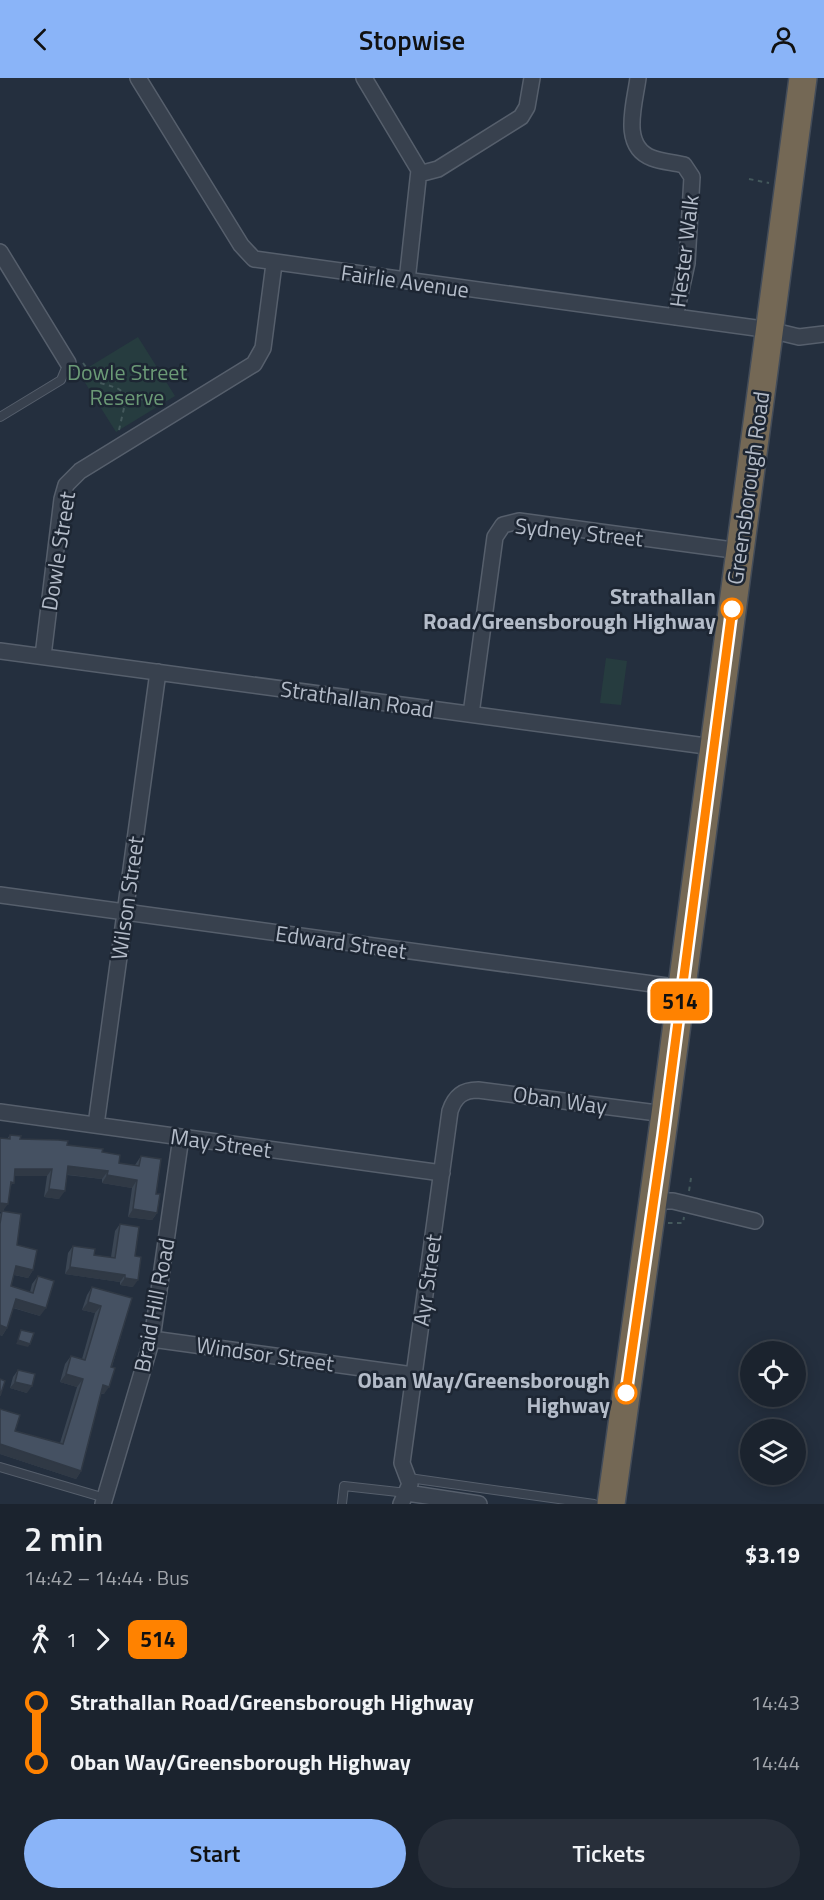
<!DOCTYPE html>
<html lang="en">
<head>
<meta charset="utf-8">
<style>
	body { margin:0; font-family:"Titillium Web",sans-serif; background:#282f3a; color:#f1f3f6; height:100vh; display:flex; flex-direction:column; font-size:22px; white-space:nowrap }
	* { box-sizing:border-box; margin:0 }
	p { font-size:20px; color:#a0a4aa }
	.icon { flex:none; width:33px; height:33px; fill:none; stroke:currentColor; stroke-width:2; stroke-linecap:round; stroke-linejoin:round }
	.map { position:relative; height:1426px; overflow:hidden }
	.drawer { display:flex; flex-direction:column; background:#1b232e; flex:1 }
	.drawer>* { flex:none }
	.badge { padding:0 12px; border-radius:9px; font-size:21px; line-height:39px }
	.tools { position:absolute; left:740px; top:1263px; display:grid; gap:12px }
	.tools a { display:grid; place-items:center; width:66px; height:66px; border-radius:50%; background:#1b232e; box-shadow:0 3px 15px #0003,0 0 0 2px #39404a; font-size:30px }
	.map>.badge { position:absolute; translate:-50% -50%; box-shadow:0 0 0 3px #fff }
	.legs { display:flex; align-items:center; gap:9px; height:66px; padding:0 24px; font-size:20px }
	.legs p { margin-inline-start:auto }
	.summary { display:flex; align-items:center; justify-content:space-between; height:102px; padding:0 24px }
	h1 { font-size:33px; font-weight:600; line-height:45px }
	.cta { display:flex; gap:12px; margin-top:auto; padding:12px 24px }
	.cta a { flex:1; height:69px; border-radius:36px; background:#8ab4f8; color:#111; font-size:24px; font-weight:600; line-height:69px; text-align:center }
	.cta a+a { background:#282f3a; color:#f1f3f6 }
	ul { padding:0 24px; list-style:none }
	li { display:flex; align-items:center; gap:21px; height:60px; font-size:22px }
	li i { display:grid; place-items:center; width:9px; height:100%; margin:0 8px; background:currentColor }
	li i::after { content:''; width:15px; height:15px; margin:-8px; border:4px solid; border-radius:50%; background:#1b232e }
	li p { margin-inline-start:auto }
	li:first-child i { background:linear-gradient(#0000 50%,currentColor 0) }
	li:last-child i { background:linear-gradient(currentColor 50%,#0000 0) }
	header { display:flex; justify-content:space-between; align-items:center; height:78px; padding:0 24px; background:#8ab4f8; color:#111; font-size:27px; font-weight:600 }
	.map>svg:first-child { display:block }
	.green { fill:#263c3f }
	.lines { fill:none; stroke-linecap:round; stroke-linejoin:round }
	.lane-casing { stroke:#565f6c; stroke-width:10 }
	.street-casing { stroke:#565f6c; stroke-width:18 }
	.highway-casing { stroke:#434c59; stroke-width:30 }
	.path { stroke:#44595c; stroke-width:2; stroke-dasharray:4.5 4.5; stroke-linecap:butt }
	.lane { stroke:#38414e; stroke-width:8 }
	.street { stroke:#38414e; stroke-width:15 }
	.highway { stroke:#746855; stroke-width:27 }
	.wall { fill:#3b4654 }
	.shaded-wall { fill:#303945 }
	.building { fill:#455162; stroke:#303945; stroke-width:1.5 }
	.line-1-casing { stroke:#fff; stroke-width:14 }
	.line-1 { stroke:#ff8200; stroke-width:9 }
	.stop-1-dot { fill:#fff; stroke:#ff8200; stroke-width:3 }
	.labels { text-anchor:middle; stroke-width:5; stroke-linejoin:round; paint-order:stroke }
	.street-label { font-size:22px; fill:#b4bcc9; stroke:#1d2633 }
	.park-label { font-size:22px; fill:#6b9a76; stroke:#1d2633 }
	.stop-label { font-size:22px; font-weight:bold; fill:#b4bcc9; stroke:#1d2633; text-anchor:end }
</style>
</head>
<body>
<header><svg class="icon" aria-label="back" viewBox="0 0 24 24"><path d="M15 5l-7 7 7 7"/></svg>Stopwise<svg class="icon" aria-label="person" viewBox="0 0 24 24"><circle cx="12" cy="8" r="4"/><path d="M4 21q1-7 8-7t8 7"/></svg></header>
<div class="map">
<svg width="824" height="1426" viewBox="0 0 824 1426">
	<rect width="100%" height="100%" fill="#242f3e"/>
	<path class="green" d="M138 259 175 318 116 354 79 295Z
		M606 580 627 583 621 627 600 625Z"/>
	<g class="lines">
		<defs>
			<path id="lane" d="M0 339 61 302 68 285
				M0 1389 105 1420
				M409 1400 594 1426
				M342 1426 344 1408 407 1415"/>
			<path id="street" d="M138 0 241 167 254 181 770 252 799 259 824 256
				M364 0 419 92 407 203
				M638 0C635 25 620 68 652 80 662 84 673 84 684 87L692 99 687 185 675 239
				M419 96 438 91 521 39 527 29 532 0
				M0 174 68 285
				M0 573 713 669
				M43 578 62 421 66 407 80 393 254 286 263 270 274 186
				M471 636 495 459 503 447 519 443 740 473
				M0 817 682 910
				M0 1034 442 1095
				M96 1047 158 594
				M654 1123H673L755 1143
				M152 1261 413 1297
				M407 1415 479 1426
				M103 1426 152 1261 181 1059
				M401 1426 410 1406 402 1385 450 1033C455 1018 463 1012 478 1012L665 1036"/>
			<path id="highway" d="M611 1426 665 1036 803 0"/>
		</defs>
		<use href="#lane" class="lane-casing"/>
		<use href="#street" class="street-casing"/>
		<use href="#highway" class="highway-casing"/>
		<path class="path" d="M749 101 769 105
			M83 285 97 304 117 310 130 319 162 325
			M119 352 127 317
			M689 1113 691 1100
			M668 1145H683L684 1139"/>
		<use href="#lane" class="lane"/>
		<use href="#street" class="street"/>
		<use href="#highway" class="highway"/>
	</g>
	<path class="wall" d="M10 1057 20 1061 67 1067 102 1074 119 1085 135 1087 141 1078 156 1116 157 1135 152 1142 128 1139 132 1110 102 1105V1101L67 1097 59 1121 44 1119 47 1098H14L3 1134 17 1167 33 1192 28 1200 14 1197 11 1208 30 1214 32 1206 38 1198 40 1238 13 1230 7 1250 2 1258 0 1257V1136L2 1134 7 1061Z
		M120 1146 135 1178 133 1209 120 1207V1204L65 1196 68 1175 73 1168 94 1177 111 1179 115 1153Z
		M92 1209 132 1220 104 1316H101L81 1393 76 1401 0 1376V1331L15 1353 60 1365 77 1309 60 1304 65 1286 71 1278 82 1281 95 1235 82 1232 87 1217Z
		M18 1292 27 1315 10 1310 13 1299Z"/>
	<path class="shaded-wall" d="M68 1088 108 1093 102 1101 63 1096Z
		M15 1091H52L47 1098H10Z
		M107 1097 137 1102 132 1110 102 1105Z
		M49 1111 65 1113 59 1121 44 1119Z
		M0 1125 8 1126 2 1134H0Z
		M133 1131 157 1135 152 1142 128 1139Z
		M16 1188 33 1192 28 1200 11 1196Z
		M70 1189 125 1197 120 1204 65 1196Z
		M125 1200 138 1202 133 1209 120 1207Z
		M16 1221 46 1230 40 1238 11 1229Z
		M88 1224 101 1228 95 1235 82 1232Z
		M0 1247 7 1250 2 1258 0 1257Z
		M18 1262 30 1266 28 1269 16 1266Z
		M66 1296 83 1301 77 1309 60 1304Z
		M15 1304 32 1308 27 1315 10 1310Z
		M103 1307 109 1309 104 1316 98 1315Z
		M0 1366 81 1393 76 1401 0 1376Z"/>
	<path class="building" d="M10 1057 21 1058 20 1061 58 1062 68 1063 67 1067 103 1071 102 1074 120 1077 119 1085 139 1088 141 1078 161 1081 156 1116H160L157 1135 133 1131 137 1102 107 1097 108 1093 68 1088 65 1113 49 1111 52 1091H15L14 1105 11 1104 8 1126 0 1125V1060L10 1061Z
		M2 1133 21 1136 17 1167 37 1172 33 1192 16 1188 11 1208 33 1215 38 1198 54 1203 46 1230 16 1221 7 1250 0 1247V1146Z
		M120 1146 139 1149 135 1178 141 1179 138 1202 125 1200V1197L70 1189 73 1168 95 1171 94 1177 115 1180Z
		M92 1209 132 1220 111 1289 115 1290 109 1309 103 1307 81 1393 0 1366V1331L20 1337 15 1353 63 1366 83 1301 66 1296 71 1278 85 1282 101 1228 88 1224Z
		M21 1252 34 1255 30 1266 18 1262Z
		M18 1292 35 1296 32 1308 15 1304Z
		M0 1301 5 1303 0 1318Z"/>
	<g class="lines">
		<defs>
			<path id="line-1" d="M626 1315 663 1058 732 531"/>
		</defs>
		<use href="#line-1" class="line-1-casing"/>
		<use href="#line-1" class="line-1"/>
	</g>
	<g class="stop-1-dot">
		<circle cx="732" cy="531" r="10"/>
		<circle cx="626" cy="1315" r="10"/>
	</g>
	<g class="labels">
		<g class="street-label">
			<text transform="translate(684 173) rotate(-83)" y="8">Hester Walk</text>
			<text transform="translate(405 203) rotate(8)" y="8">Fairlie Avenue</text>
			<text transform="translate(748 410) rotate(-82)" y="8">Greensborough Road</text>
			<text transform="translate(579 454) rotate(6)" y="8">Sydney Street</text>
			<text transform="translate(58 473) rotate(-81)" y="8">Dowle Street</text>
			<text transform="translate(357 621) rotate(8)" y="8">Strathallan Road</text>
			<text transform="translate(127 820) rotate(-82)" y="8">Wilson Street</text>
			<text transform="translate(341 864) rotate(8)" y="8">Edward Street</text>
			<text transform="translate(560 1022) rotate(8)" y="8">Oban Way</text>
			<text transform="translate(221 1065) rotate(8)" y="8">May Street</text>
			<text transform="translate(427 1202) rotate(-82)" y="8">Ayr Street</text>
			<text transform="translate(154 1227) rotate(-79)" y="8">Braid Hill Road</text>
			<text transform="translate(265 1276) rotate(8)" y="8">Windsor Street</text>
		</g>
		<g class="park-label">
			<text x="127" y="302">Dowle Street<tspan x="127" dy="25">Reserve</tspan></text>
		</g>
		<g class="stop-label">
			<text x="716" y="526">Strathallan<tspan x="716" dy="25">Road/Greensborough Highway</tspan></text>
			<text x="610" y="1310">Oban Way/Greensborough<tspan x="610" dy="25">Highway</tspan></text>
		</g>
	</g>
</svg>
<div class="tools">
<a><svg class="icon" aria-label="locate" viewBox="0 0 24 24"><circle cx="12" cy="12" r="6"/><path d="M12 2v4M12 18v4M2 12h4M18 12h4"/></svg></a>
<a><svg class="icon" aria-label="layers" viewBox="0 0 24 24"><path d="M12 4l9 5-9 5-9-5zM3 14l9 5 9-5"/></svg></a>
</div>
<b class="badge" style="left:680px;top:923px;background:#ff8200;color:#111">514</b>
</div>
<section class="drawer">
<div class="summary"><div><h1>2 min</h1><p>14:42 – 14:44 · Bus</p></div><b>$3.19</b></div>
<div class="legs"><svg class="icon" aria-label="walk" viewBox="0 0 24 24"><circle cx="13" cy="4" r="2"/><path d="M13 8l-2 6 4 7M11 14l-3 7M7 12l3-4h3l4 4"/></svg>1<svg class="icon" aria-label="forward" viewBox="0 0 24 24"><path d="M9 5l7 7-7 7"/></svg><b class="badge" style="background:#ff8200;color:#111">514</b></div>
<ul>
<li><i style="color:#ff8200"></i><b>Strathallan Road/Greensborough Highway</b><p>14:43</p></li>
<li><i style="color:#ff8200"></i><b>Oban Way/Greensborough Highway</b><p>14:44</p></li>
</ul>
<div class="cta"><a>Start</a><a>Tickets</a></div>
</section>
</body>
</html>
